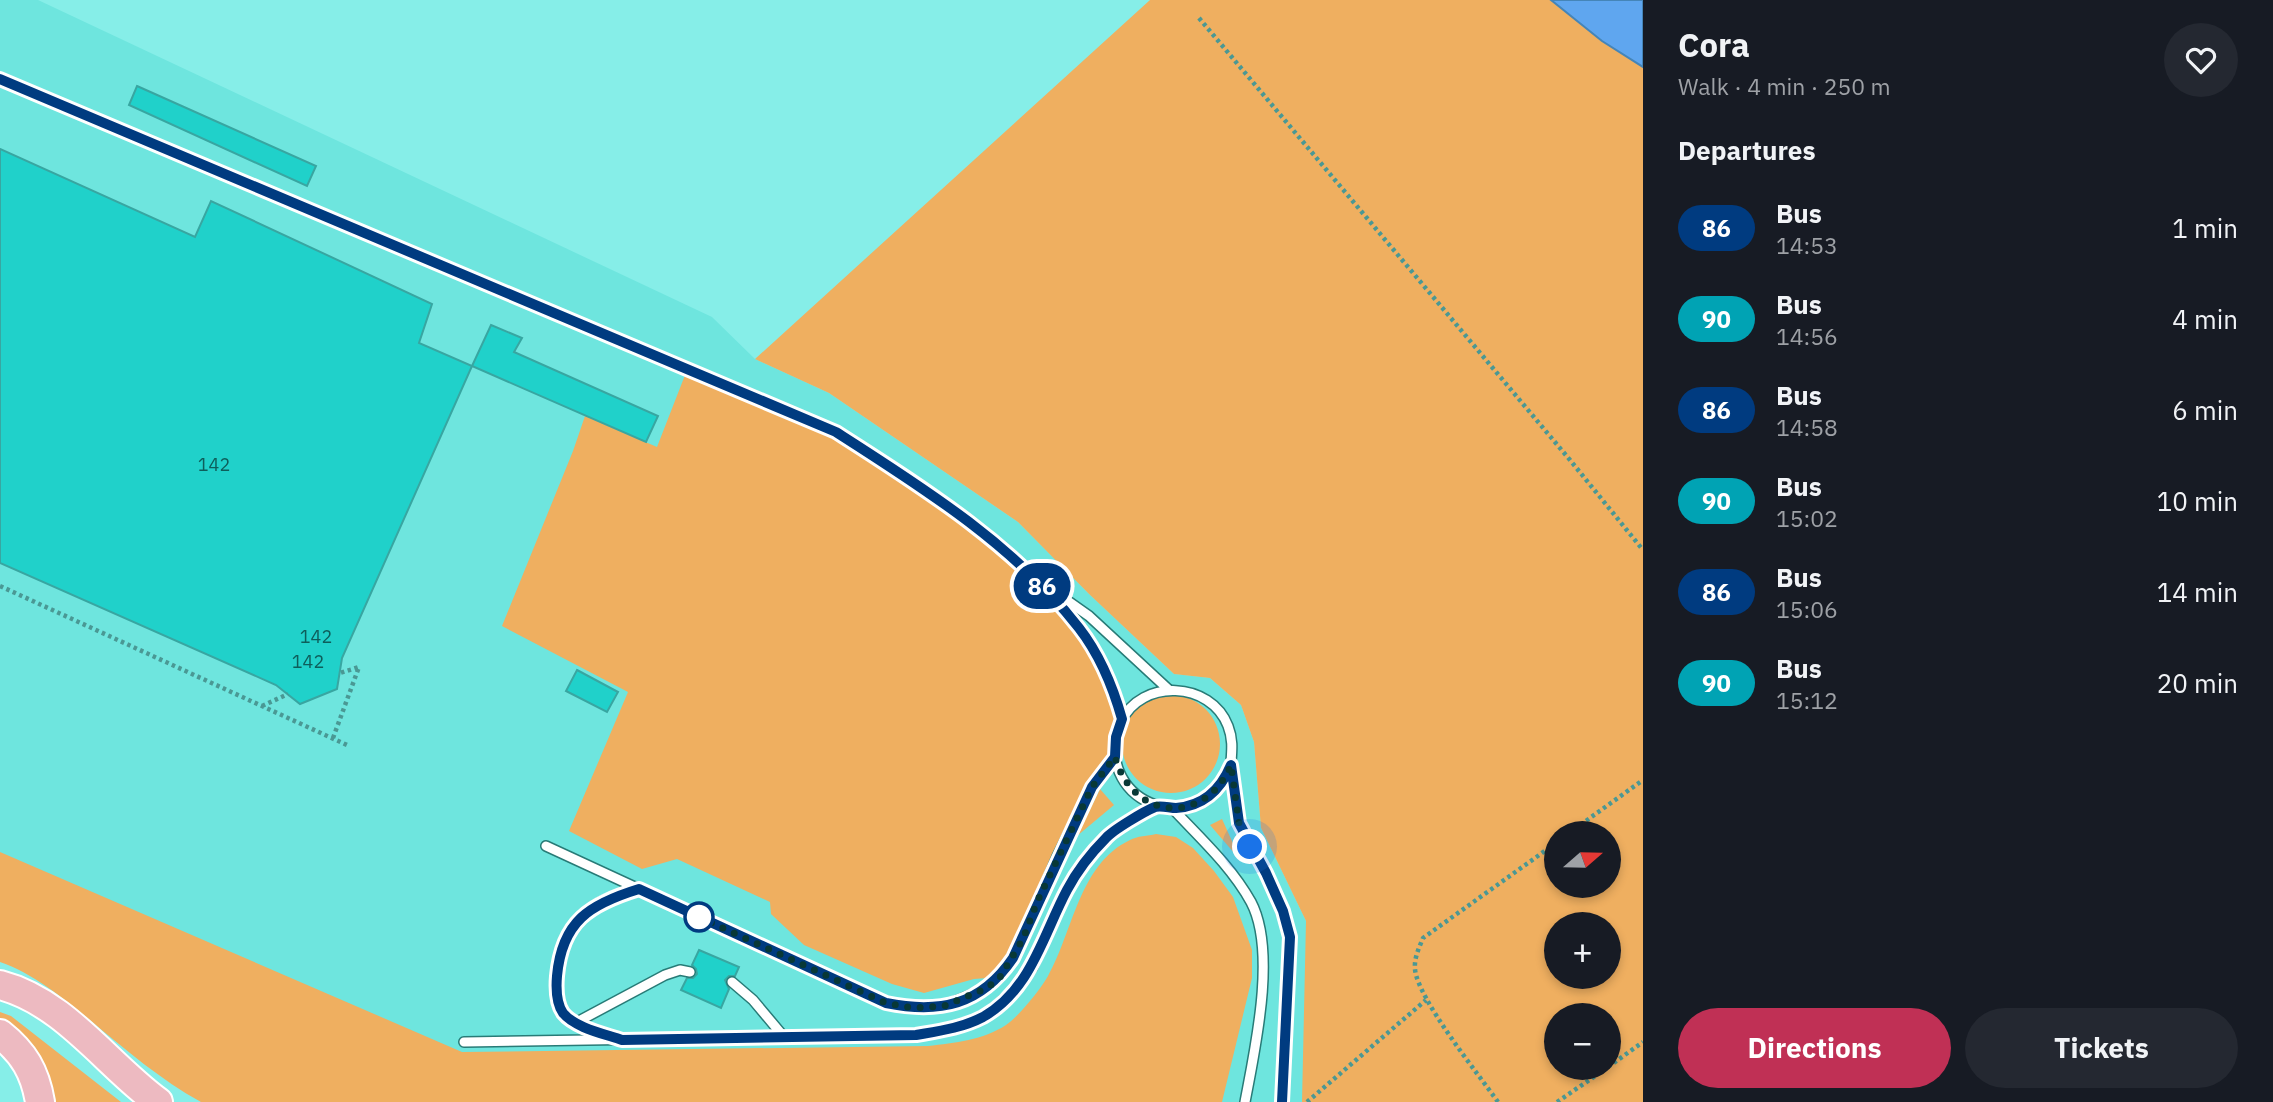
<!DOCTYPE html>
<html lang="en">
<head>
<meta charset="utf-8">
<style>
	body { margin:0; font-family:"IBM Plex Sans",sans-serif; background:#242831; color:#f1f3f6; height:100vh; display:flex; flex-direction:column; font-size:26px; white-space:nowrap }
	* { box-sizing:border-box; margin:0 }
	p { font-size:23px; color:#9ea1a6 }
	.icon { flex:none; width:38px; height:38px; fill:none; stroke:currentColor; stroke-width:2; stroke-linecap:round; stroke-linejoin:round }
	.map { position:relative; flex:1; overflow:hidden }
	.sheet { display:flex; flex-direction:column; background:#171b24; width:630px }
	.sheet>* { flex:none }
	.badge { padding:0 14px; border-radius:23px; font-size:24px; line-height:46px }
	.needle { width:46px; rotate:70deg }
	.buttons { position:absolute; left:1544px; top:821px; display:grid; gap:14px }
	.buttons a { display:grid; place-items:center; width:77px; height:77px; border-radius:50%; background:#171b24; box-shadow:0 4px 10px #0003; font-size:35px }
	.you { position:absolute; width:35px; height:35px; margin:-18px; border:5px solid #fff; border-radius:50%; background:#1a73e8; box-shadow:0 0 0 10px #1a73e833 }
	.map>.badge { position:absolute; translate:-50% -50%; box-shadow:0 0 0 4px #fff }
	h2 { padding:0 35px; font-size:26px; line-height:63px }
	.round { display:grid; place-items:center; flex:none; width:74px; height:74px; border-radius:37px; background:#242831 }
	.headline { display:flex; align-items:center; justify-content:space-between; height:119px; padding:0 35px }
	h1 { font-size:33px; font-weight:800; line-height:52px }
	.action { display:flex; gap:14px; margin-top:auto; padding:14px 35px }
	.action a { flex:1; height:80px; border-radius:42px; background:#c03055; color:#fff; font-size:28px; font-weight:800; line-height:80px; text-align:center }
	.action a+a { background:#242831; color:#f1f3f6 }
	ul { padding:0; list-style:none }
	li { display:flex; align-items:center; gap:21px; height:91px; padding:0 35px }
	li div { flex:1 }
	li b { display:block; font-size:26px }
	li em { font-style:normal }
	li .badge { min-width:77px; font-weight:700; text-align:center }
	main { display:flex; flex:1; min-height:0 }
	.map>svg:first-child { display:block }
	.built { fill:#6ee5de }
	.green { fill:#efaf60; fill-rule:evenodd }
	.water { fill:#5fa6ef; stroke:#4585b8; stroke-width:2 }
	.building { fill:#20d1ca; stroke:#38a6a1; stroke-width:2 }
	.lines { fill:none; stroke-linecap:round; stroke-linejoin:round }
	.service-casing { stroke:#287b77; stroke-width:12 }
	.primary-casing { stroke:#fff; stroke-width:32 }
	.path { stroke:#4a9894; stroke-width:4.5; stroke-dasharray:3.5 3.5; stroke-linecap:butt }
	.service { stroke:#fff; stroke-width:9 }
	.primary { stroke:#edbac1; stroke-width:28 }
	.line-casing { stroke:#fff; stroke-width:16 }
	.line { stroke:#003b80; stroke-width:10 }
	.walk { stroke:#083836; stroke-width:7; stroke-dasharray:0 12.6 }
	.stop-dot { fill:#fff; stroke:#003b80; stroke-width:3.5 }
	.labels { text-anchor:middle; stroke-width:5; stroke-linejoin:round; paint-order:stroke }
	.number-label { font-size:18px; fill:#0e5e5b }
</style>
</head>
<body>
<main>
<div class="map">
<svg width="1643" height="1102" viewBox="0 0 1643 1102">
	<rect width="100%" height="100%" fill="#86eee8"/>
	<path class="built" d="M0 0H38L712 317 755 359 829 393 1018 522 1089 594 1174 674 1210 678 1241 705 1254 742 1261 828 1306 921 1310 970 1303 1102H419L0 896Z"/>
	<path class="green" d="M1150 0H1551L1602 41 1643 67V1102H1302L1306 921 1261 828 1254 742 1241 705 1210 678 1174 674 1089 594 1018 522 829 393 755 359ZM1556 833H1608V886H1556ZM1556 924H1608V976H1556ZM1556 1015H1608V1068H1556Z
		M687 370 836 432 939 498 1038 580 1081 630 1106 672 1122 719 1115 757 1092 787 1000 977 974 979 924 993 892 984 804 945 771 914 770 902 677 859 642 869 569 831 628 692 502 626 573 451 585 416 657 447Z
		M1122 744a49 49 0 1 1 98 0a49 49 0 1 1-98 0Z
		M1100 789 1114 805 1077 836Z
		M1222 819 1241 861 1210 825Z
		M1156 834 1176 837 1193 848 1214 871 1233 897 1252 950V978L1222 1102H201C161 1080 126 1050 91 1021 62 998 35 974 0 962V852L462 1052 928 1046C955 1043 983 1040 1006 1025 1018 1017 1041 989 1048 976 1073 932 1079 864 1130 840 1137 836 1148 836 1156 834Z
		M0 1012 11 1016 121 1102H45L0 1030Z"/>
	<path class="water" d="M1551 0H1643V67L1602 41Z"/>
	<path class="building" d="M137 86 316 166 307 186 129 105Z
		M0 149 195 237 211 201 432 304 419 343 472 366 342 658 337 689 300 704 276 685 0 563Z
		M491 325 522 338 514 352 658 416 646 442 472 366Z
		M577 670 618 692 607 712 566 691Z
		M699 950 739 967 735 976H729L725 980 729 989 721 1008 681 990 687 978H693L697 974 696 969 692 965Z"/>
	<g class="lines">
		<defs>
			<path id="service" d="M0 79 836 432 939 498 1038 580 1089 616 1169 690
				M1048 592 1081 630 1106 672 1122 719
				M1231 765C1196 849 1088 797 1121 722 1141 678 1211 681 1228 726 1233 739 1232 749 1231 762 1231 772 1237 817 1240 826 1246 843 1257 857 1266 873 1277 893 1284 915 1290 937L1282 1102
				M1172 808C1200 838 1231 866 1251 902 1277 951 1255 1049 1245 1102
				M546 846 886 1003 913 1008 944 1006 987 988 1000 977 1023 938 1057 857 1092 787 1115 757
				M732 982 753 1000 784 1037
				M577 1022 665 975 680 970 690 972
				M614 1038C597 1032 578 1027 565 1014 540 988 567 924 593 907 606 897 624 894 639 889
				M464 1042 916 1035 961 1026 985 1016 1012 992 1032 968 1068 887 1092 852 1111 832 1157 806"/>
			<path id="primary" d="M0 985C65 1002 106 1064 158 1102
				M0 1034C24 1053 35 1072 40 1102"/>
		</defs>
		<use href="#service" class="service-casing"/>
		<use href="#primary" class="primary-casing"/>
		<path class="path" d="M1199 18 1570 460 1643 550
			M0 586 347 745
			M262 706 288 694
			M333 738 359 667 340 673
			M1569 833 1643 780
			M1608 1067 1643 1042
			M1307 1102 1426 1000
			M1498 1102C1479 1075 1417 998 1415 969 1414 958 1419 948 1423 938L1556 843
			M1557 1102 1607 1068"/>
		<use href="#service" class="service"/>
		<use href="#primary" class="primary"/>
	</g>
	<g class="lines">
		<defs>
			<path id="line" d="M0 79 836 432C922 487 1016 546 1079 628 1100 655 1113 687 1122 719L1116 737 1115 757 1092 787 1013 958C981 1005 940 1014 886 1003L639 889C590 904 562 921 557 976 556 988 556 1003 563 1013 575 1028 605 1034 622 1040L916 1035C939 1031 962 1028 983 1017 1031 990 1043 935 1067 890 1077 871 1091 853 1106 838 1113 830 1145 811 1155 807 1161 805 1170 808 1176 808 1204 806 1221 789 1231 765L1239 823 1266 873 1283 911 1290 937 1282 1102"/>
		</defs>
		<use href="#line" class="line-casing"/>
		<use href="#line" class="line"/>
		<path class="walk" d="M699 917 688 912 886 1003 913 1008 944 1006 987 988 1000 977 1023 939 1037 902 1092 787 1115 757C1133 821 1205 826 1231 765L1239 823 1250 847"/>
	</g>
	<circle class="stop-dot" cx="699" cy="917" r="14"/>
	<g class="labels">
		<g class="number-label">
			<text x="214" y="471">142</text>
			<text x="316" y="643">142</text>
			<text x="308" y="668">142</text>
		</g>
	</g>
</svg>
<div class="buttons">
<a><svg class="needle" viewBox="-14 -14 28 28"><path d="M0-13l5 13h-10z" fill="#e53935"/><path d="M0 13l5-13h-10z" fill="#9ea1a6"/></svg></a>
<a>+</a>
<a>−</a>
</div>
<div class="you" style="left:1250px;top:847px"></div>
<b class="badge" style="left:1042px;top:586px;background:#003b80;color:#fff">86</b>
</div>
<section class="sheet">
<div class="headline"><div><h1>Cora</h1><p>Walk · 4 min · 250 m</p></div><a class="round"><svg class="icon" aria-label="heart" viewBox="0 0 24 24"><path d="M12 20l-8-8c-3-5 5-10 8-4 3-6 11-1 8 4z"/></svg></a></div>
<h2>Departures</h2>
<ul>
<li><span class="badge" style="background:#003b80;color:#fff">86</span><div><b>Bus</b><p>14:53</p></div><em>1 min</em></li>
<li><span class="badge" style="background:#00a3b4;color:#fff">90</span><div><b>Bus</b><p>14:56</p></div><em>4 min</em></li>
<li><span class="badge" style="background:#003b80;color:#fff">86</span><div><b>Bus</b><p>14:58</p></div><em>6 min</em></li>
<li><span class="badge" style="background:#00a3b4;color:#fff">90</span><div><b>Bus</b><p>15:02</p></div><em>10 min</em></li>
<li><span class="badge" style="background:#003b80;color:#fff">86</span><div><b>Bus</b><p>15:06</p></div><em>14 min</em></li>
<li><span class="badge" style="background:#00a3b4;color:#fff">90</span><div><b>Bus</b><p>15:12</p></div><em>20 min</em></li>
</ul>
<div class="action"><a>Directions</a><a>Tickets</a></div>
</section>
</main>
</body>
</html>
